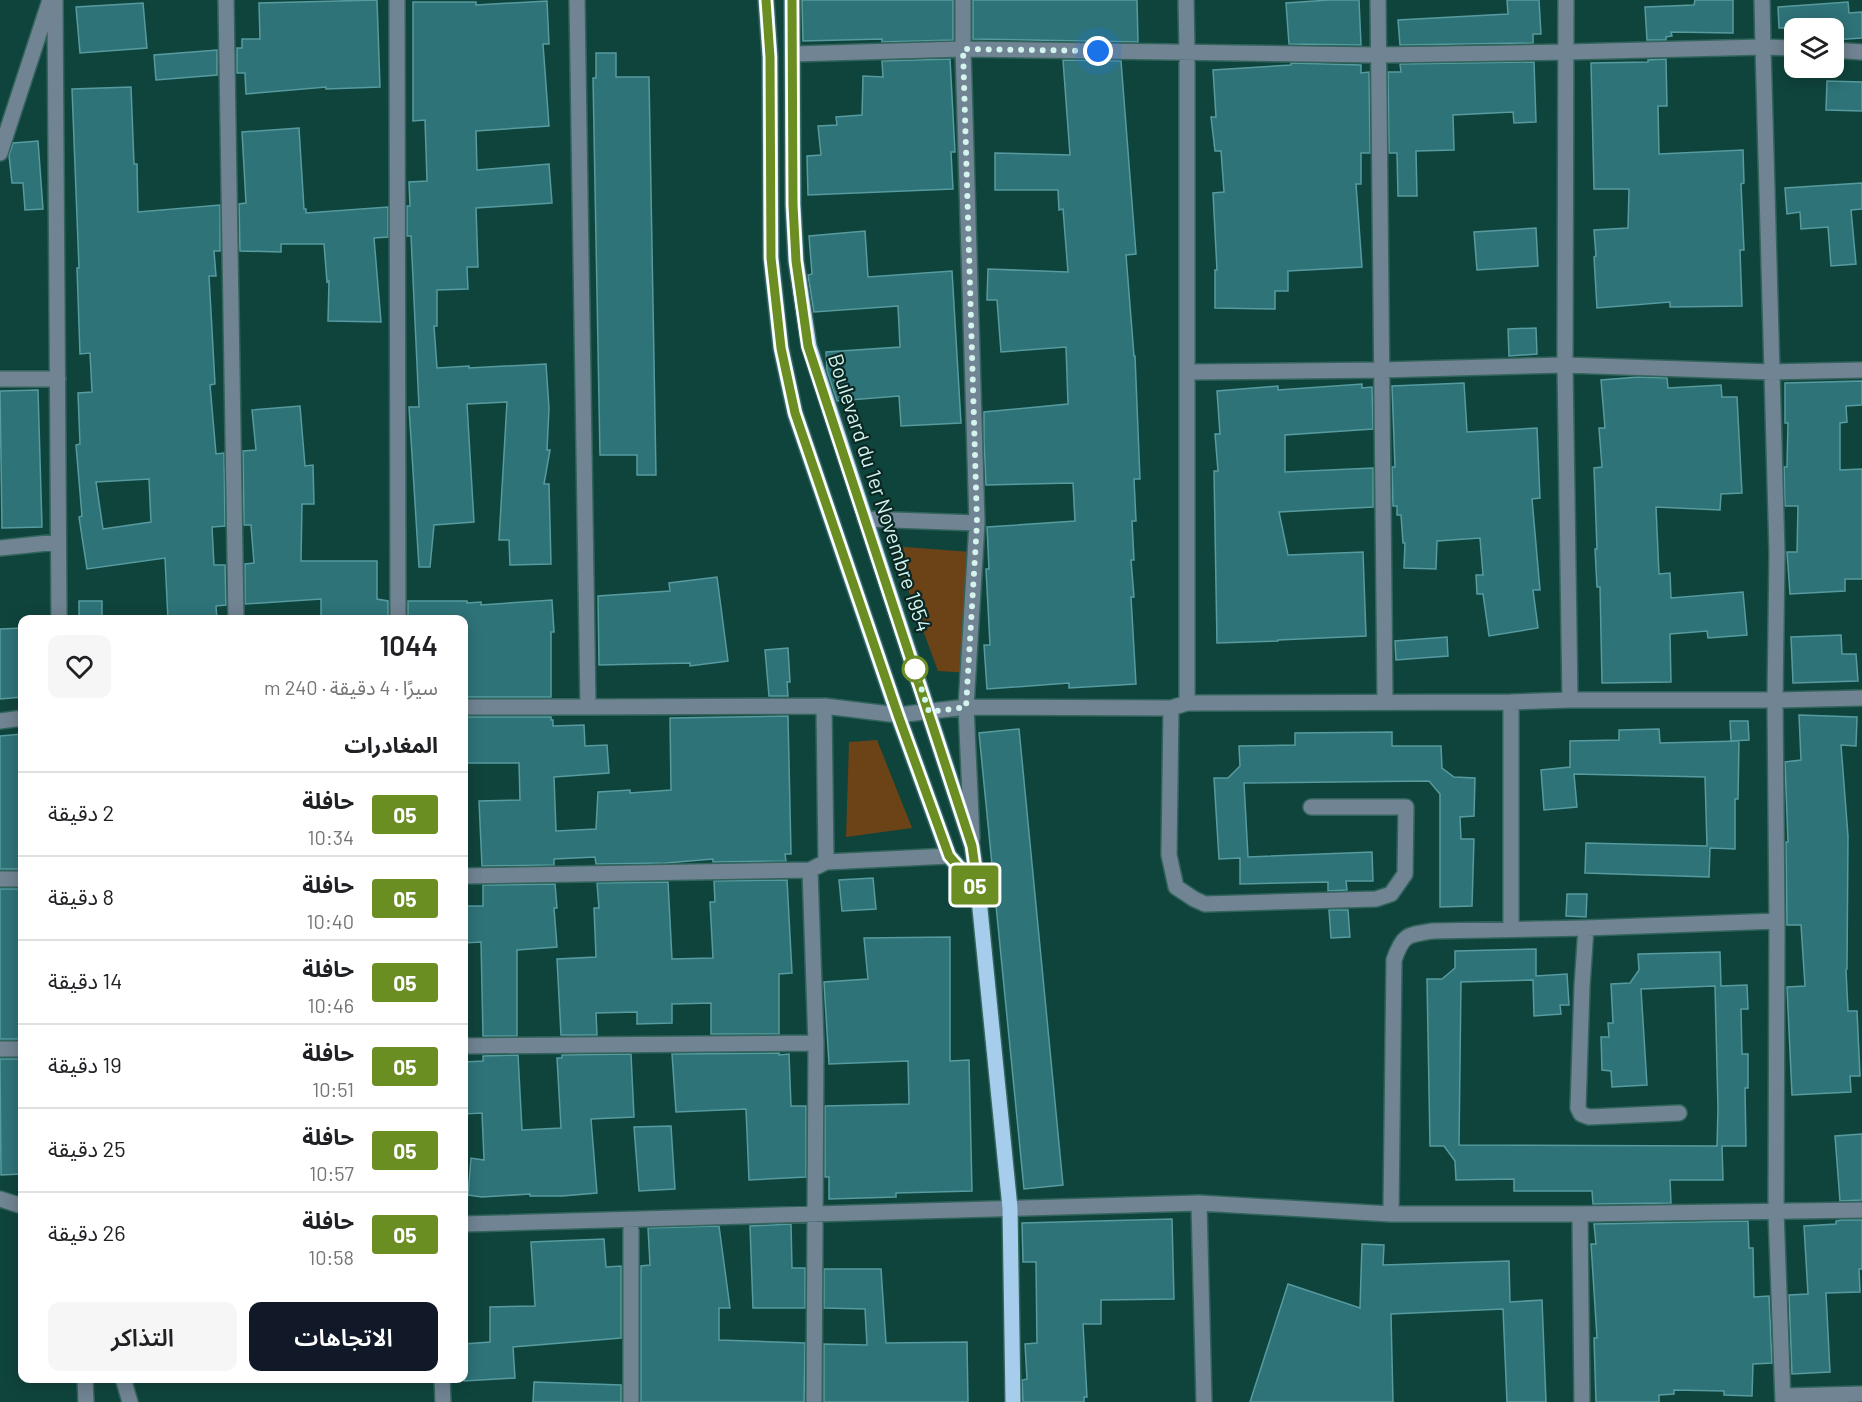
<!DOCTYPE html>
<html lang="ar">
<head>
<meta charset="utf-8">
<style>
	body { margin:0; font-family:Barlow,"Noto Sans Arabic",sans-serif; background:#f6f6f6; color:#202124; direction:rtl; height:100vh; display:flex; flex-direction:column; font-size:22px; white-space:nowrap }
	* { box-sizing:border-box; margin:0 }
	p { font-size:20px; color:#757577 }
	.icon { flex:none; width:33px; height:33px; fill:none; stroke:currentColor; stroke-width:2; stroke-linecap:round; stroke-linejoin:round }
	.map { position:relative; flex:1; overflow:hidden; direction:ltr }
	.sheet { position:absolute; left:18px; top:615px; width:450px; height:768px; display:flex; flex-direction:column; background:#fff; border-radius:12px; box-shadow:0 3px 15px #0003; direction:rtl }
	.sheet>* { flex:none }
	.badge { padding:0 12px; border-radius:4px; font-size:21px; line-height:39px }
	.fabs { position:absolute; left:1784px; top:18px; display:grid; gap:12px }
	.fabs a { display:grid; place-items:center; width:60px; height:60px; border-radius:12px; background:#fff; box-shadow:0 3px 15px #0003; font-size:30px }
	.you { position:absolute; width:30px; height:30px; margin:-15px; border:4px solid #fff; border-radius:50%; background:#1a73e8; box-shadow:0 0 0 9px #1a73e833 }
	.map>.badge { position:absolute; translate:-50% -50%; box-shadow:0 0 0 3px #fff }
	h2 { padding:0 30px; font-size:22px; line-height:54px }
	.round { display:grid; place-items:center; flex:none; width:63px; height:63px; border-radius:12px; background:#f6f6f6 }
	.headline { display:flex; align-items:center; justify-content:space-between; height:102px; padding:0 30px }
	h1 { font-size:28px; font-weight:600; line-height:45px }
	.action { display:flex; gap:12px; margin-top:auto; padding:12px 30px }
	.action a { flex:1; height:69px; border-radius:12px; background:#111827; color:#fff; font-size:24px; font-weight:600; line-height:69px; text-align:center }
	.action a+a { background:#f6f6f6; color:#202124 }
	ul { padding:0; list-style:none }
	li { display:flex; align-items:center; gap:18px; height:84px; padding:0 30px; border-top:2px solid #e0e0e0 }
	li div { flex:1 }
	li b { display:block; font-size:22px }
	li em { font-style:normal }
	li .badge { min-width:66px; font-weight:700; text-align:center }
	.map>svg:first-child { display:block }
	.green { fill:#6c4217 }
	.building { fill:#2e7378; stroke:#579ba0; stroke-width:1.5; fill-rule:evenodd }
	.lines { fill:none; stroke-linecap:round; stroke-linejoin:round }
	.minor-casing { stroke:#32645c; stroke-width:18 }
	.major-casing { stroke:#32645c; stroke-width:18 }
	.minor { stroke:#718493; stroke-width:15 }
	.major { stroke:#a6cdeb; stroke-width:15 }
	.line-casing { stroke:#fff; stroke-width:14 }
	.line { stroke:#6b8e23; stroke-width:9 }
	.walk { stroke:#d3f3ed; stroke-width:6; stroke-dasharray:0 10.8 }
	.stop-dot { fill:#fff; stroke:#6b8e23; stroke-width:3 }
	.labels { text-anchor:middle; stroke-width:4.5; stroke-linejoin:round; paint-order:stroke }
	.street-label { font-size:21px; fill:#d3f3ed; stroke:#0b2723 }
</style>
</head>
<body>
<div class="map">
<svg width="1862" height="1402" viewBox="0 0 1862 1402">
	<rect width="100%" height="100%" fill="#0f443c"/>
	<path class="green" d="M892 546 971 552 970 673 938 671Z
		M877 740 912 828 846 837 849 742Z"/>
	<path class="building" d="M377 0 380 87 326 89V87L246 94 245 73H237V48H242V39H260L259 3Z
		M802 0H953V40L882 42V39L803 41Z
		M973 0H1137L1138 42 973 39Z
		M1329 0H1359L1361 45 1289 44 1286 3Z
		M1507 0H1539L1541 34H1533V43L1400 45 1398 20 1508 14Z
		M1695 0H1733V33L1671 32 1672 36 1666 37V40H1647L1645 7 1694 5Z
		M547 1 549 44H543L549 126 476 131 477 170 549 164 552 203 476 208 478 267H467L468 289 437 290V326H434L437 368 469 366V368L546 364 549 408 547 450H550L544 484H549L551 564 510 565 509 540H499L507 402 467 404 474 522 434 525 430 567H419L409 407H419L411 236H407V206H410L409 182 427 181 425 120 413 121V2H476V5Z
		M1848 2 1849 13 1862 12V38L1833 40V28H1779L1778 7Z
		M143 3 147 48 80 53 76 7Z
		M217 50V75L156 80 154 55Z
		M596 53H616V77H649L656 475H637V455H600L593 78H596Z
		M950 59 955 152H951L953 189 808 195 807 156 821 155 818 126 837 125 836 117 862 115 863 76 883 77 882 61Z
		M1666 59 1667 106H1658L1659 154 1743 150 1744 183 1741 184 1744 250H1740L1742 306 1670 307V302L1597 308 1594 257 1596 256 1594 230 1628 228 1629 189H1594L1591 63 1648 62V60Z
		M1063 60 1121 61 1136 254 1126 255 1134 356H1135L1140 479H1134L1136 521H1132L1134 560H1131L1134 597H1131L1136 684 1069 688V683L987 689 984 645H990L986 569H989L987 527 1075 521 1073 483 986 485 984 442V412L1068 404 1066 347 1001 352 997 300H987L988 269 1068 272 1063 209 1059 210 1058 190H995V153L1070 155Z
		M1534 62 1536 122 1514 123 1513 112 1453 115 1454 150 1416 151 1417 196H1398L1397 153H1389L1388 72H1401L1400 64Z
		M1291 63 1361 65V73L1369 72 1370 153H1361V184H1356L1362 267 1288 271V291H1275V309L1215 308V270H1217L1213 193 1224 192 1221 151H1215L1211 117H1216L1213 70 1291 65Z
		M1827 81 1862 82V111L1826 110Z
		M131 87 134 164H137L138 212 220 205V251H214L216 276H209L215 384 210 385 216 454 224 453 225 526 212 527 214 565H225L226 605 216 606 217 620H168L165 558 87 569 79 517 82 516 76 445 80 444 78 393 92 392 90 353 80 354 77 268H79L72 89ZM149 479 151 522 103 529 96 482Z
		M299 128 304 209H306V213L388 207V237L374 238 381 322 328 321 329 281 327 282 324 244H281V252L240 251 239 204 246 203 242 132Z
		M38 141 43 209 25 210 23 183H12L9 155 13 143Z
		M1862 183V209L1851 210 1856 264 1831 266 1828 227 1801 229 1800 212 1787 214 1785 188Z
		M1536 228 1538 266 1477 270 1474 232Z
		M865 231 868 277 952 271 961 423 901 426 899 396 837 401 827 371 826 352 900 347 898 306 814 312 808 275 812 274 809 236Z
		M1536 328 1537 354 1509 356 1508 329Z
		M1638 377 1667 378 1668 388 1721 385 1722 397H1737L1742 493 1721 494 1720 510 1656 507 1659 574 1670 573 1671 598 1743 592 1747 635 1708 638 1707 631 1670 634 1671 682 1602 683 1600 587H1597L1595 549H1597L1594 468 1602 467 1599 428H1605L1601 380Z
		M1862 381V405L1846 406 1847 422 1840 423V470L1862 469V579H1845V591L1790 594 1787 552H1797L1798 506H1785L1784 467H1787L1788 423H1785V383Z
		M1464 383 1467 432 1537 428 1540 498 1532 499 1540 590H1533L1538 628 1489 636 1483 594H1477L1476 575H1483L1480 538 1437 541 1436 569 1404 568 1405 543H1403L1401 515H1397V506H1393L1392 467H1395L1392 386Z
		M1362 384V388L1372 387 1373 429 1285 435V472L1373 468V507L1279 512 1288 555 1363 552 1366 636 1278 640V641L1217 643 1214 471H1218L1215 434H1220L1217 391 1278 386V390Z
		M38 390 42 527 2 528 0 391Z
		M300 406 305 466 313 465 314 504H302L301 561H377V599L388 601V620H321V599L245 604V564L254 563 251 525H244L243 451 256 450 252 410Z
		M717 577 728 661 690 666V663L599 665 598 596 670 591 669 583Z
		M552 600 554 632H551V697H464V620H408V601H467V603L481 602V605Z
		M79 601H102V620H79Z
		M22 628V697L0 699V629Z
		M1841 635 1842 654H1856L1858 681 1793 683 1791 637Z
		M1447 637 1448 656 1396 660 1395 641Z
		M788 648 790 682H787L788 696H769L765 650Z
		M1799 715 1857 717 1856 746 1841 745 1848 836 1847 969 1846 970 1848 1011H1857L1860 1076H1850L1851 1092 1792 1095 1787 987 1805 986 1801 925H1787L1786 842H1788L1785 762 1801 760Z
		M788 716 791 854H785L786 861 713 862V859L666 863 596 864 595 857 554 859V865L482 866 479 801 520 800 519 763H464V717H551V720H553V726L584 725 585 746 607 745 609 773 554 777 556 831 596 829 598 792 630 790V793L671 790 670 718Z
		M1730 721H1748L1749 740 1731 741Z
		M1019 729 1063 1185 1024 1189 979 733Z
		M1659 729 1660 743 1739 741 1738 799H1735V849L1710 848 1709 877 1585 873 1586 843 1707 846 1705 777 1574 774 1577 807 1544 810 1541 770 1570 767V741L1619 740V730Z
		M1392 732V746H1441L1442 768 1454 777 1475 778 1474 816 1460 817 1461 839H1474L1472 906 1440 907V794L1429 781 1244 783 1248 857 1372 852 1373 881H1346L1347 890 1328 891V882L1240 884V858L1219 859 1214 778H1228L1240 766 1239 746 1295 745V733Z
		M22 734V869H0V736Z
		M873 878 876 909 842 911 839 880Z
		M787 880 792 973 779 974V1034H711V1003L672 1004V1023L637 1024V1012L596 1013 597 1035H561L557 959 596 957 594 908H599L597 883 668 882 672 959 713 958 710 902H715L714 881Z
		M555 884 557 908H554L557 947 517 950V1036H483L481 942 464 943V906H483V885Z
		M0 889H22V1039H0Z
		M1567 894H1587L1586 917 1566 916Z
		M1329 910H1348L1350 937 1331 938Z
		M950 937V1061L969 1060 972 1191 896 1193V1197L829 1199V1177H825V1106L909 1104 908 1061 829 1064 824 982 868 979 864 938Z
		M1536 949V976L1567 974 1569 1005H1560L1561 1014 1534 1016 1533 980 1461 982 1459 1145 1717 1146 1718 1109 1715 986 1641 989 1647 1085 1612 1087 1611 1071 1602 1070 1601 1037H1609L1608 1023H1613L1611 984 1630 983 1639 970 1638 954 1720 952 1721 986 1747 985 1748 1009H1741L1742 1054H1748V1088H1745L1746 1146H1722L1723 1180H1670L1671 1203 1593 1204 1592 1191H1514V1179L1456 1180 1455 1161 1444 1146H1430L1427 979H1442L1455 968V951Z
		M779 1053V1055L789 1054 791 1106H806V1177L749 1180 746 1109 676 1112 672 1054Z
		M631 1054 634 1117 591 1119 597 1193 562 1196H530V1194L482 1197 468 1195 471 1158 484 1160 482 1113 464 1114V1062L483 1061V1056L518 1055 522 1130 561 1128 557 1058H562V1055Z
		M0 1059H22V1174L1 1175Z
		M671 1126 675 1189 639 1191 634 1127Z
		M1862 1134V1200L1840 1201 1835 1136Z
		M1172 1219 1174 1299 1101 1300V1324H1083L1087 1397H1084V1402H1023L1022 1380 1027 1379 1025 1344 1037 1343 1036 1262H1023L1022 1223Z
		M1841 1220H1862V1269H1859L1860 1292 1826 1293 1830 1372 1792 1374 1789 1295 1808 1294 1804 1226 1836 1224V1221Z
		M1748 1221 1749 1248H1753L1754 1297 1769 1296 1772 1363 1753 1364 1752 1396 1724 1395V1391L1674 1390V1394L1659 1395V1402H1596L1594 1338H1597L1591 1244H1596L1594 1224Z
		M791 1224 792 1268H805V1308H753L750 1226Z
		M719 1226 730 1308H719V1340L805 1343 804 1402H641V1266L650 1265 648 1228Z
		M604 1239 606 1267 621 1266V1338L513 1347 515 1378 464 1381V1344L490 1342V1307L535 1306 531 1242Z
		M1362 1244 1384 1245 1383 1265 1509 1261 1510 1302 1542 1300 1546 1402H1507L1503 1309 1391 1314 1393 1402H1250L1288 1284 1360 1308Z
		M824 1269H881L886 1343 967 1342 968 1402H824V1344L867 1345 865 1309 824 1308Z
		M534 1382 621 1385V1402H533Z"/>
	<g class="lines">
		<defs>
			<path id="minor" d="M55 0 59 620
				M226 0 236 620
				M397 0 398 620
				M963 0V49L977 523 966 707 972 839
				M1186 0 1187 52V703
				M1378 0 1385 702
				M1566 0 1565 365 1570 700
				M1833 50 1862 52
				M793 54 963 49 1378 55 1567 52 1763 47 1762 0
				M0 153 50 0
				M1188 372 1382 370 1565 365 1772 372 1862 370
				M0 379H58
				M865 519 977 523
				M0 548 58 542
				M464 707H588L577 0
				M588 707 824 706 898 715 966 707 1171 708 1187 703 1511 702 1570 700H1775L1862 698
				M1171 708 1169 855 1176 887 1194 899 1205 904 1376 899 1391 894 1405 874 1406 807H1311
				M0 721 22 718
				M826 862 949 856
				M464 876 810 870
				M0 879H22
				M1586 928 1582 986 1578 1108 1581 1114 1589 1117 1679 1113
				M1511 929V702
				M464 1046 816 1043
				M0 1049H22
				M0 1199 22 1206
				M1199 1203 1204 1402
				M1391 1214 1394 960C1403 934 1407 935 1433 931L1586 928 1777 921
				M1580 1214 1582 1402
				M464 1224 1199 1203 1391 1214H1580L1862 1210
				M85 1378 86 1402
				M123 1378 130 1402
				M442 1378 443 1402
				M1784 1396 1862 1394
				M631 1402V1220
				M814 1402 816 1043 810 870 826 862 824 706
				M1783 1402 1776 1212 1777 921 1775 700 1777 553 1763 47 1794 48"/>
			<path id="major" d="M766 0 770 57 771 258 781 348 795 413 898 715 949 856 978 889
				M792 0 793 205 796 261 809 346 972 846 978 889 1010 1208 1013 1402"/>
		</defs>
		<use href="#minor" class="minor-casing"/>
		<use href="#major" class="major-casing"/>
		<use href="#minor" class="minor"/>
		<use href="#major" class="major"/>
	</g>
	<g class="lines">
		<defs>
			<path id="line" d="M766 0 770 57 771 258 781 348 795 413 898 715 949 856 978 889 972 846 808 346 796 261 793 205 792 0"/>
		</defs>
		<use href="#line" class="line-casing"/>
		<use href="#line" class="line"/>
		<path class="walk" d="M915 669 929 712 966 707 977 523 963 49 1098 51"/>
	</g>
	<circle class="stop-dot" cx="915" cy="669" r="12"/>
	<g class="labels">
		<g class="street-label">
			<text transform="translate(879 493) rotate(72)" y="7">Boulevard du 1er Novembre 1954</text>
		</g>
	</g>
</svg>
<div class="fabs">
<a><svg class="icon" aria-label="layers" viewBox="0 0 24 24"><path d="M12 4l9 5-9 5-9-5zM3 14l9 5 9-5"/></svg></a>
</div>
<div class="you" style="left:1098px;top:51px"></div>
<b class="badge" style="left:975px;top:885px;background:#6b8e23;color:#fff">05</b>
<section class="sheet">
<div class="headline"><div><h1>1044</h1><p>سيرًا · 4 دقيقة · 240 m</p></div><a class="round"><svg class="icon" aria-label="heart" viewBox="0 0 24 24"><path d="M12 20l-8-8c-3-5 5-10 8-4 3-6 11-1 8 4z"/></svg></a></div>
<h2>المغادرات</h2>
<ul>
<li><span class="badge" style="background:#6b8e23;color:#fff">05</span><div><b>حافلة</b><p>10:34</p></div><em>2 دقيقة</em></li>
<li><span class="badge" style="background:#6b8e23;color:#fff">05</span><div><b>حافلة</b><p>10:40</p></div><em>8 دقيقة</em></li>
<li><span class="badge" style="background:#6b8e23;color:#fff">05</span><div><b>حافلة</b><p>10:46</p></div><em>14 دقيقة</em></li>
<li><span class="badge" style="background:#6b8e23;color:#fff">05</span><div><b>حافلة</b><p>10:51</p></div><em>19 دقيقة</em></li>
<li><span class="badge" style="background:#6b8e23;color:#fff">05</span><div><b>حافلة</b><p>10:57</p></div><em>25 دقيقة</em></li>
<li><span class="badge" style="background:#6b8e23;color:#fff">05</span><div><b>حافلة</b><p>10:58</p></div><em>26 دقيقة</em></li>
</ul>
<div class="action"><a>الاتجاهات</a><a>التذاكر</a></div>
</section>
</div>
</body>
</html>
